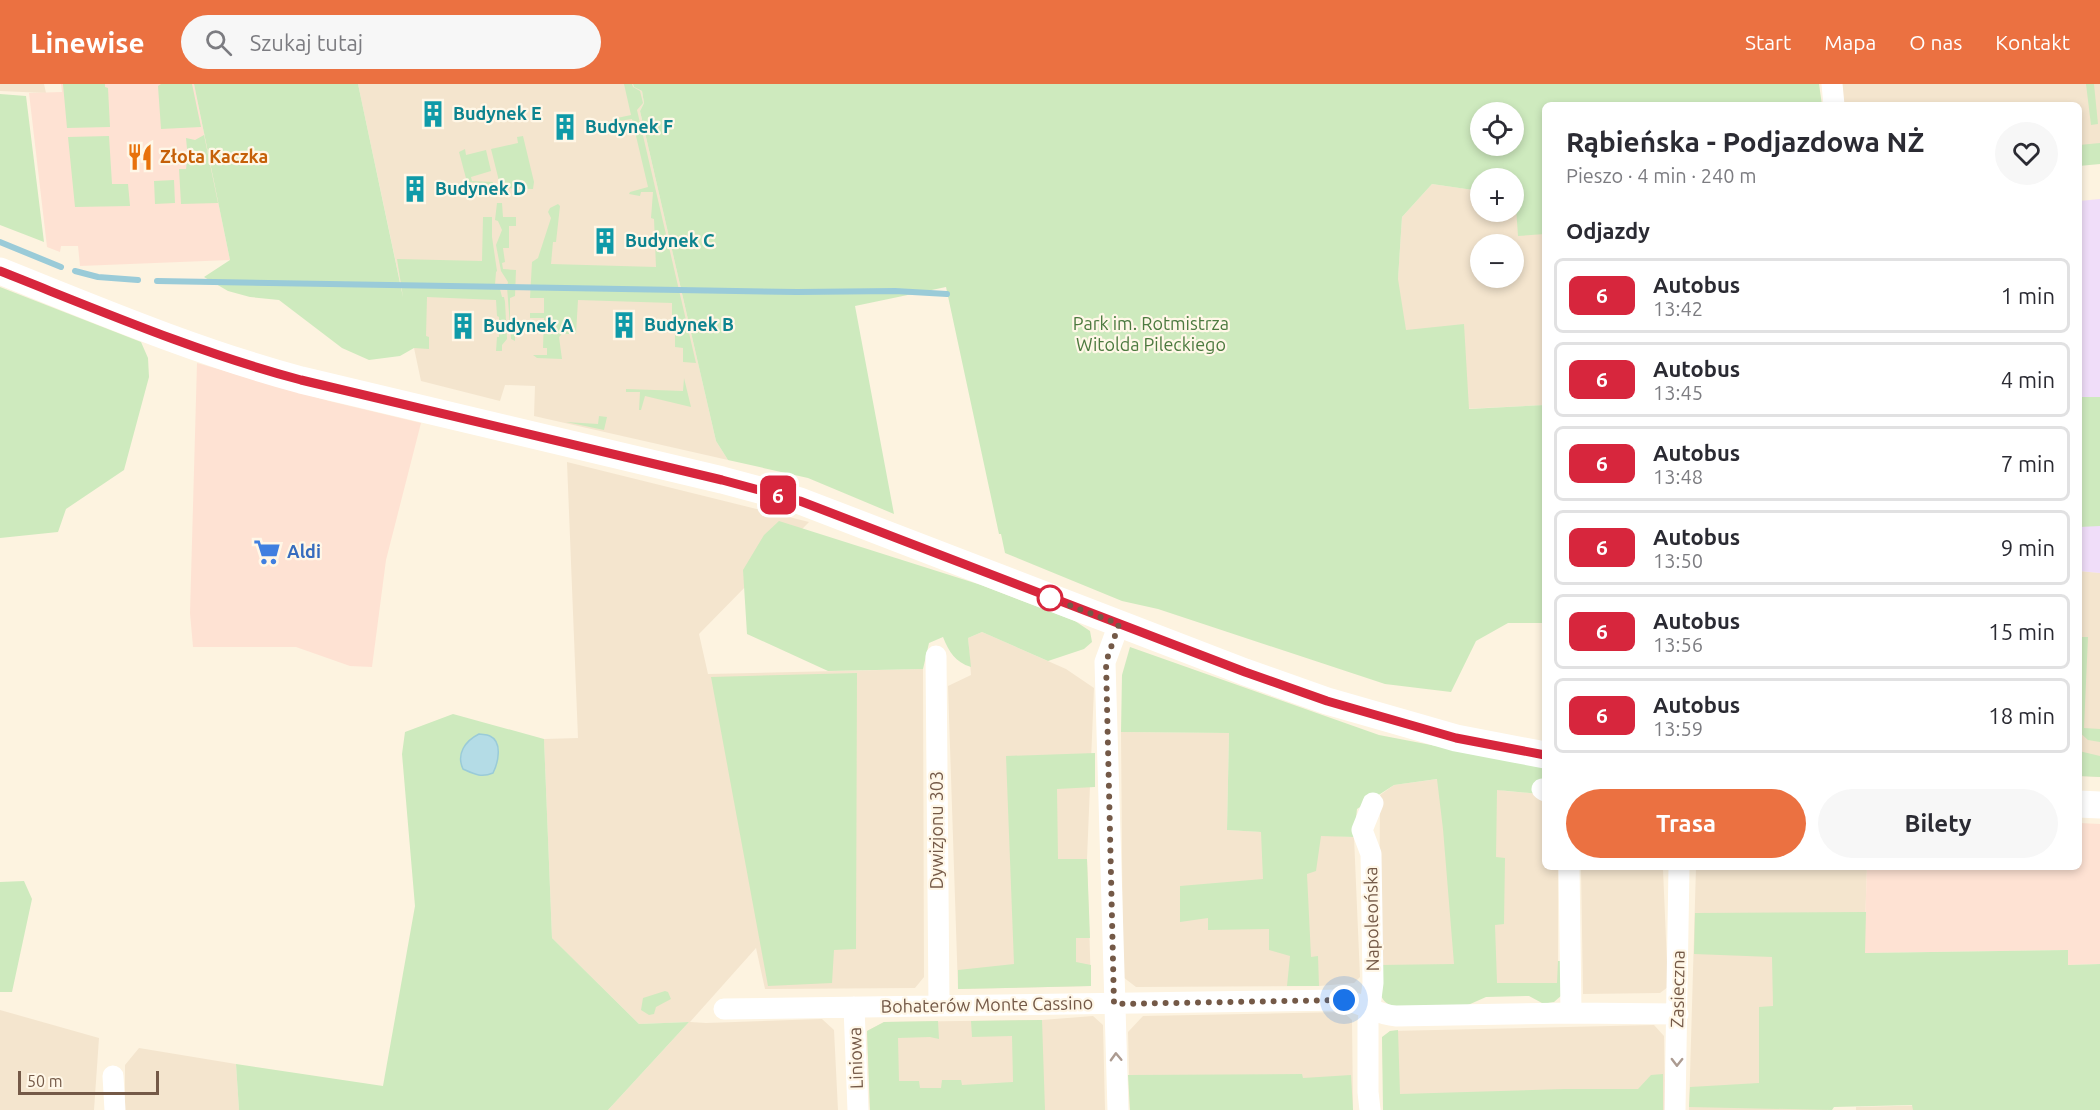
<!DOCTYPE html>
<html lang="pl">
<head>
<meta charset="utf-8">
<style>
	body { margin:0; font-family:Ubuntu,sans-serif; background:#f7f7f7; color:#2b2b33; height:100vh; display:flex; flex-direction:column; font-size:22px; white-space:nowrap }
	* { box-sizing:border-box; margin:0 }
	p { font-size:20px; color:#7c7c81 }
	.icon { flex:none; width:33px; height:33px; fill:none; stroke:currentColor; stroke-width:2; stroke-linecap:round; stroke-linejoin:round }
	.map { position:relative; flex:1; overflow:hidden }
	.side { position:absolute; left:1542px; top:18px; width:540px; height:768px; display:flex; flex-direction:column; background:#fff; border-radius:9px; box-shadow:0 3px 9px #0003 }
	.side>* { flex:none }
	.badge { padding:0 12px; border-radius:9px; font-size:21px; line-height:39px }
	.fabs { position:absolute; left:1470px; top:18px; display:grid; gap:12px }
	.fabs a { display:grid; place-items:center; width:54px; height:54px; border-radius:50%; background:#fff; box-shadow:0 3px 9px #0003; font-size:30px }
	.scale { position:absolute; left:18px; bottom:15px; width:141px; box-sizing:border-box; padding-left:6px; border:3px solid #745947; border-top:0; font-size:16px; line-height:21px; white-space:nowrap; color:#745947; -webkit-text-stroke:4px #fff7e7; paint-order:stroke }
	.you { position:absolute; width:30px; height:30px; margin:-15px; border:4px solid #fff; border-radius:50%; background:#1a73e8; box-shadow:0 0 0 9px #1a73e833 }
	.map>.badge { position:absolute; translate:-50% -50%; box-shadow:0 0 0 3px #fff }
	h2 { padding:0 24px; font-size:22px; line-height:54px }
	.round { display:grid; place-items:center; flex:none; width:63px; height:63px; border-radius:32px; background:#f7f7f7 }
	.overview { display:flex; align-items:center; justify-content:space-between; height:102px; padding:0 24px }
	h1 { font-size:28px; font-weight:700; line-height:45px }
	.cta { display:flex; gap:12px; margin-top:auto; padding:12px 24px }
	.cta a { flex:1; height:69px; border-radius:36px; background:#eb7141; color:#fff; font-size:24px; font-weight:700; line-height:69px; text-align:center }
	.cta a+a { background:#f7f7f7; color:#2b2b33 }
	ul { padding:0; list-style:none }
	li { display:flex; align-items:center; gap:18px; height:75px; margin:0 12px 9px; padding:0 12px; border:3px solid #e1e1e2; border-radius:9px }
	li div { flex:1 }
	li b { display:block; font-size:22px }
	li em { font-style:normal }
	li .badge { min-width:66px; font-weight:700; text-align:center }
	header { display:flex; align-items:center; gap:36px; box-sizing:border-box; height:84px; padding:0 30px; background:#eb7141; color:#fff }
	header strong { font-size:28px }
	nav { display:flex; gap:33px; margin-inline-start:auto; font-size:21px }
	.search { width:420px; height:54px; background:#f7f7f7; display:flex; align-items:center; gap:15px; box-sizing:border-box; padding:0 21px; border-radius:33px; color:#7c7c81; font-size:22px }
	.map>svg:first-child { display:block }
	.residential { fill:#f4e5ce; fill-rule:evenodd }
	.commercial { fill:#fee2d3 }
	.education { fill:#f0ddf9 }
	.green { fill:#ceeabe; fill-rule:evenodd }
	.water { fill:#b4dce6; stroke:#9acbd8; stroke-width:1.5 }
	.lines { fill:none; stroke-linecap:round; stroke-linejoin:round }
	.stream { stroke:#9acbd8; stroke-width:6 }
	.minor { stroke:#fff; stroke-width:21 }
	.tertiary { stroke:#fff; stroke-width:27 }
	.oneway { stroke:#ac9b91 }
	.line-casing { stroke:#fff; stroke-width:14 }
	.line { stroke:#d7263d; stroke-width:9 }
	.walk { stroke:#745947; stroke-width:6; stroke-dasharray:0 10.8 }
	.stop-dot { fill:#fff; stroke:#d7263d; stroke-width:3 }
	.labels { text-anchor:middle; stroke-width:4.5; stroke-linejoin:round; paint-order:stroke }
	.culture-label { font-size:18px; font-weight:bold; fill:#0d838f; stroke:#fff7e7; text-anchor:start }
	.food-label { font-size:18px; font-weight:bold; fill:#c56008; stroke:#fff7e7; text-anchor:start }
	.park-label { font-size:18px; fill:#4c7a3f; stroke:#fff7e7 }
	.shop-label { font-size:18px; font-weight:bold; fill:#366cbe; stroke:#fff7e7; text-anchor:start }
	.street-label { font-size:18px; fill:#745947; stroke:#fff7e7 }
</style>
</head>
<body>
<header>
<strong>Linewise</strong>
<div class="search"><svg class="icon" aria-label="search" viewBox="0 0 24 24"><circle cx="10" cy="10" r="6"/><path d="M15 15l6 6"/></svg>Szukaj tutaj</div>
<nav><a>Start</a><a>Mapa</a><a>O nas</a><a>Kontakt</a></nav>
</header>
<div class="map">
<svg width="2100" height="1026" viewBox="0 0 2100 1026">
	<rect width="100%" height="100%" fill="#fdf3e0"/>
	<path class="residential" d="M0 0H44L46 9 0 7Z
		M358 0H633L634 3 642 7 644 19 640 27 716 357 728 376 534 332 535 302 505 301 500 317 421 297Z
		M1837 0H2100V61L2079 64V21H1838Z
		M1432 100 1480 107V128H1514V112L1545 117V321L1463 325 1394 255 1402 133ZM1480 160H1514V194H1480Z
		M567 378 809 438 699 550 708 590 923 585 924 893 915 904 765 905 756 864 690 938 706 939 822 935 834 946 838 1026H608L689 938 639 940 552 854 544 655 578 654Z
		M2079 487 2100 489V693L2079 692Z
		M982 548 1066 585 1094 604 1087 775 1091 902 958 905 948 602 971 591 968 554Z
		M1121 648 1229 649 1227 746 1354 753 1360 893 1354 899 1319 902 1136 903 1123 893Z
		M1438 695 1506 707 1541 710 1545 715V783H1558V899L1470 900 1379 881 1380 711 1394 701Z
		M1696 783H1867L1864 869 1821 870 1827 1026H1689Z
		M1581 785H1663L1668 903 1660 909 1583 910Z
		M0 926 99 954 94 1026H0Z
		M1343 928 1352 936 1353 1026H1130L1128 948 1143 932Z
		M1093 932 1103 941 1105 1026H870L867 947 884 938 1042 936Z
		M1654 941 1664 952 1665 1026H1384L1382 954 1390 947Z
		M139 964 236 980 239 1026H125V981Z
		M2100 1017V1026H1856V1023Z"/>
	<path class="commercial" d="M61 0H194L230 176 80 182 78 162H61L60 168 47 163 29 9 62 8Z
		M197 279 329 317 421 339 386 476 372 583 350 582 296 563H193L190 529Z
		M2079 739 2100 740V880L2068 881V866L1864 869 1867 783H2079Z
		M1581 783H1663V785H1581Z"/>
	<path class="education" d="M2100 115V489L2079 487V117Z"/>
	<path class="green" d="M63 0H105V3L108 4 110 43 67 44Z
		M161 0H192L201 43 161 45 158 2Z
		M194 0H358L403 213 397 175 482 177 483 133H492V153L497 187 496 188 495 201 500 205 502 213H504L505 218 507 255 502 261V267H496L497 253H499V233L497 232 496 216 427 213 426 252 429 253V265L414 264 400 272 369 276 342 264 279 216 250 213 228 207 204 193 230 176Z
		M624 0H632L633 3 640 7 643 19 637 26 696 279 683 278V264L675 263V243H672V219L578 216 576 250H562L559 253 562 275 537 274 533 271H547V264H543L544 234H530V229H544V214H530L532 178 538 174 551 134 548 128 550 124 558 120 560 122 556 158H553L551 180 656 183 654 135 651 134 653 108H641L640 112 629 110 630 108 648 103 632 35 618 37 617 34 631 31Z
		M633 0H1819L1822 21H1545V150L1518 152 1514 94H1480V107L1432 100 1402 133 1398 195 1406 246 1464 240 1469 325 1545 321V539H1508L1476 557 1451 608 1385 600 1158 525 1122 517 1005 469 1001 450H999L946 203 855 222 894 430 808 394 728 376 716 357 640 27 644 19 642 7 634 3ZM1514 28V62H1480V28Z
		M2086 0H2094L2098 40 2091 41Z
		M0 10 26 12 44 158 0 141Z
		M204 51 218 119 181 120 179 85H186L187 77 192 71 191 67 187 65 186 54 195 56Z
		M109 52 112 100H128L130 122 75 123 68 53Z
		M523 52 534 98 533 105 498 104 499 97 491 65 518 59 517 53Z
		M2100 59V80L2079 82V61Z
		M465 65 466 71 486 66 491 87 471 93 472 97 493 98V104L484 103V99L467 98 459 68Z
		M174 96 175 119 155 120 154 97Z
		M497 119H502L503 133H516V142H509V164H503L505 178 502 179 503 185 516 186 515 212 510 214V242L515 244V257L511 255 507 203 508 198 501 187 496 161 502 146 498 137 495 136Z
		M0 203 141 258 148 274 149 293 124 386 66 425 58 448 0 454Z
		M684 294 691 323 645 312 641 326H639L640 308H626V305L683 307Z
		M2079 313H2100V442L2079 443Z
		M599 332 607 333 604 346 566 338 598 340Z
		M779 437 981 501 1075 537 1090 547 1092 558 1084 565 1048 577 982 548 968 554 971 583C955 578 949 568 943 553L929 559 923 585 828 587 747 550 743 486 764 451Z
		M2079 553H2088L2084 644 2100 645V658L2088 656 2079 648Z
		M1130 563 1379 651 1545 683V706L1541 710 1497 706 1496 773 1505 774 1504 840 1495 841 1497 899H1557L1558 877H1562V911L1554 918 1548 919H1542L1529 912 1486 913 1468 921 1395 923C1375 917 1379 899 1379 881L1454 880 1443 745 1437 695 1394 701 1357 725 1354 753 1321 752 1316 787 1307 790 1311 873 1318 872 1319 902H1287L1290 872 1269 866V845L1208 846V834L1180 838V802L1263 795 1261 748 1227 746 1229 649 1121 648 1122 591Z
		M857 589 856 865 834 866 832 899 768 902 711 593Z
		M453 630 544 655 552 854 639 940 689 938 608 1026H239L236 980 383 1002 415 822 402 670 405 648Z
		M2079 667 2100 672V693L2079 692Z
		M1095 669V703L1057 705 1058 775H1087L1090 854H1076V878L1091 881V902L958 905V886L1014 880 1006 672Z
		M24 797 32 815 12 908H0V798Z
		M1866 828 1865 869 2068 866V881L2100 880V1026H1913L1912 1021 1834 1023 1832 1026 1689 1023 1690 1003 1759 999V923L1773 922 1772 873 1694 870 1695 829Z
		M665 907 668 908 671 915 656 923 654 930 649 931 641 926 643 914Z
		M1042 936 1045 1026H870L867 947 884 938 938 937 939 955 930 953 898 954 899 997H919L920 1004H941L942 996H961L962 1001 1013 998 1012 952 972 953 971 937Z
		M1398 946 1400 1010 1565 1005H1638L1651 991 1663 990V1026H1383L1382 953 1390 947Z
		M1302 990 1303 994 1351 991 1353 1026H1130L1128 991Z"/>
	<path class="water" d="M479 650C483 651 486 650 490 652 503 658 498 679 493 689 481 694 474 690 463 685 456 670 465 657 479 650Z"/>
	<g class="lines">
		<path class="stream" d="M0 158 61 183
			M75 187 98 193 138 196
			M157 197 797 208 895 207 947 210"/>
		<path class="minor" d="M1832 0 1834 21
			M936 572 939 921
			M1542 705 1545 707
			M1569 783 1571 929
			M854 923 858 1026
			M724 925 1344 916C1362 919 1377 931 1396 932L1571 929 1678 930
			M113 992 115 1026
			M1118 1026 1105 578 1119 540
			M1370 1026 1368 1008V938L1373 899 1371 770 1362 746 1373 719
			M1675 1026 1679 783"/>
		<path class="tertiary" d="M0 187C100 227 197 268 301 296L722 396 800 417 1245 588 1327 617 1456 654 1545 671
			M2079 720 2100 721"/>
	</g>
	<defs><path id="oneway-chevron" d="M-2-3.5L2.5 0L-2 3.5" fill="none" stroke-width="1.6" stroke-linecap="round" stroke-linejoin="round" transform="scale(1.5)"/></defs>
	<g class="oneway">
		<use href="#oneway-chevron" transform="translate(1116 973) rotate(-92)"/>
		<use href="#oneway-chevron" transform="translate(1677 978) rotate(91)"/>
	</g>
	<g class="lines">
		<defs>
			<path id="line" d="M0 187C101 227 196 268 301 296L722 396 800 417 1245 588 1327 617 1456 654 1545 671"/>
		</defs>
		<use href="#line" class="line-casing"/>
		<use href="#line" class="line"/>
		<path class="walk" d="M1050 514 1119 540 1106 578 1114 920 1344 916"/>
	</g>
	<defs>
		<symbol id="building-bare" viewBox="-9 -9 18 18"><path d="M-4-6H4V6H1V3H-1V6H-4ZM-2.5-4.3h1.7v1.8h-1.7ZM.8-4.3h1.7v1.8H.8ZM-2.5-1h1.7V.8h-1.7ZM.8-1h1.7V.8H.8Z" fill="#0f9aa8" stroke="#fff7e7" stroke-width="2.5" paint-order="stroke"/></symbol>
		<symbol id="restaurant-bare" viewBox="-9 -9 18 18"><path d="M-5-6h1v4h1v-4h1v4h1v-4h1v5L-1.5 .5V6h-2V.5L-5-1ZM5-6V6H3V1.5H1.5Q1.5-4 5-6Z" fill="#e8710a" stroke="#fff7e7" stroke-width="2.5" paint-order="stroke"/></symbol>
		<symbol id="supermarket-bare" viewBox="-9 -9 18 18"><path d="M-6-5.5h2.5l.6 2H6L4.5 2H-2.5L-4.4-4H-6ZM-1.5 3.2a1.3 1.3 0 1 0 .1 0ZM3 3.2a1.3 1.3 0 1 0 .1 0Z" fill="#3f7fe0" stroke="#fff7e7" stroke-width="2.5" paint-order="stroke"/></symbol>
	</defs>
	<g fill-rule="evenodd">
		<use href="#building-bare" x="414" y="11" width="38" height="38"/>
		<use href="#building-bare" x="546" y="24" width="38" height="38"/>
		<use href="#restaurant-bare" x="121" y="54" width="38" height="38"/>
		<use href="#building-bare" x="396" y="86" width="38" height="38"/>
		<use href="#building-bare" x="586" y="138" width="38" height="38"/>
		<use href="#building-bare" x="605" y="222" width="38" height="38"/>
		<use href="#building-bare" x="444" y="223" width="38" height="38"/>
		<use href="#supermarket-bare" x="248" y="449" width="38" height="38"/>
	</g>
	<circle class="stop-dot" cx="1050" cy="514" r="12"/>
	<g class="labels">
		<g class="culture-label">
			<text x="453" y="36">Budynek E</text>
			<text x="585" y="49">Budynek F</text>
			<text x="435" y="111">Budynek D</text>
			<text x="625" y="163">Budynek C</text>
			<text x="644" y="247">Budynek B</text>
			<text x="483" y="248">Budynek A</text>
		</g>
		<g class="food-label">
			<text x="160" y="79">Złota Kaczka</text>
		</g>
		<g class="park-label">
			<text x="1151" y="246">Park im. Rotmistrza<tspan x="1151" dy="21">Witolda Pileckiego</tspan></text>
		</g>
		<g class="shop-label">
			<text x="287" y="474">Aldi</text>
		</g>
		<g class="street-label">
			<text transform="translate(937 746) rotate(-90)" y="6">Dywizjonu 303</text>
			<text transform="translate(1372 835) rotate(-91)" y="6">Napoleońska</text>
			<text transform="translate(1678 905) rotate(-89)" y="6">Zasieczna</text>
			<text transform="translate(987 921) rotate(-1)" y="6">Bohaterów Monte Cassino</text>
			<text transform="translate(856 974) rotate(-92)" y="6">Liniowa</text>
		</g>
	</g>
</svg>
<div class="fabs">
<a><svg class="icon" aria-label="locate" viewBox="0 0 24 24"><circle cx="12" cy="12" r="6"/><path d="M12 2v4M12 18v4M2 12h4M18 12h4"/></svg></a>
<a>+</a>
<a>−</a>
</div>
<div class="scale">50 m</div>
<div class="you" style="left:1344px;top:916px"></div>
<b class="badge" style="left:778px;top:411px;background:#d7263d;color:#fff">6</b>
<section class="side">
<div class="overview"><div><h1>Rąbieńska - Podjazdowa NŻ</h1><p>Pieszo · 4 min · 240 m</p></div><a class="round"><svg class="icon" aria-label="heart" viewBox="0 0 24 24"><path d="M12 20l-8-8c-3-5 5-10 8-4 3-6 11-1 8 4z"/></svg></a></div>
<h2>Odjazdy</h2>
<ul>
<li><span class="badge" style="background:#d7263d;color:#fff">6</span><div><b>Autobus</b><p>13:42</p></div><em>1 min</em></li>
<li><span class="badge" style="background:#d7263d;color:#fff">6</span><div><b>Autobus</b><p>13:45</p></div><em>4 min</em></li>
<li><span class="badge" style="background:#d7263d;color:#fff">6</span><div><b>Autobus</b><p>13:48</p></div><em>7 min</em></li>
<li><span class="badge" style="background:#d7263d;color:#fff">6</span><div><b>Autobus</b><p>13:50</p></div><em>9 min</em></li>
<li><span class="badge" style="background:#d7263d;color:#fff">6</span><div><b>Autobus</b><p>13:56</p></div><em>15 min</em></li>
<li><span class="badge" style="background:#d7263d;color:#fff">6</span><div><b>Autobus</b><p>13:59</p></div><em>18 min</em></li>
</ul>
<div class="cta"><a>Trasa</a><a>Bilety</a></div>
</section>
</div>
</body>
</html>
